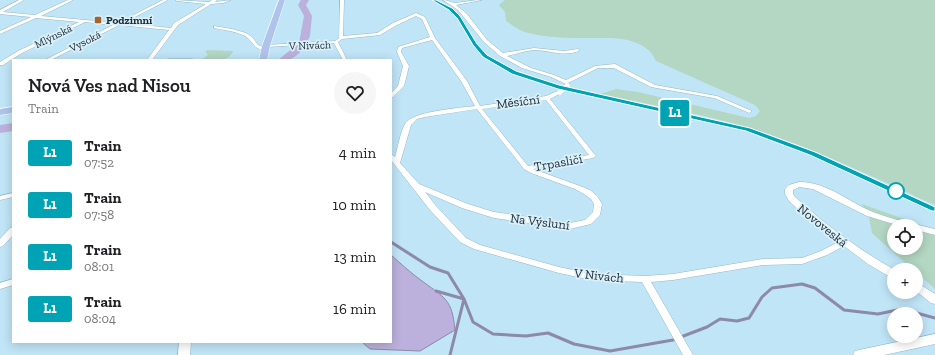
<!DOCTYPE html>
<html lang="en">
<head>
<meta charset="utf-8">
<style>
	body { margin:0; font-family:"Zilla Slab",serif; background:#f6f6f6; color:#202124; height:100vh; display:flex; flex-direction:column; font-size:15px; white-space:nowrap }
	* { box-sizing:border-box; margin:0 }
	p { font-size:13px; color:#757577 }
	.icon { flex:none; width:22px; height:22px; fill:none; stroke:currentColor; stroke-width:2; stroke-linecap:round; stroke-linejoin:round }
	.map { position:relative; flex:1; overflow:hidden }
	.details { position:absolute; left:12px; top:59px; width:380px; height:284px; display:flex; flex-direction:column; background:#fff; border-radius:0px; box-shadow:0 2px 10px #0003 }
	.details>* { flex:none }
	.badge { padding:0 8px; border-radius:3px; font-size:14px; line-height:26px }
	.controls { position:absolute; left:887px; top:219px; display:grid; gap:8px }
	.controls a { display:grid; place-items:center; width:36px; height:36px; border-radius:50%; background:#fff; box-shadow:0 2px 10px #0003; font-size:20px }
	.map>.badge { position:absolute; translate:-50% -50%; box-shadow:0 0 0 2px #fff }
	.round { display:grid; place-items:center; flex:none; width:42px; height:42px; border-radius:21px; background:#f6f6f6 }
	.head { display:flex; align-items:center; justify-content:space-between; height:68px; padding:0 16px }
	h1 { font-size:19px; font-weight:600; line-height:30px }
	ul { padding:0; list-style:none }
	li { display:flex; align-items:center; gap:12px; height:52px; padding:0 16px }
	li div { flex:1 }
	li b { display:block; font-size:15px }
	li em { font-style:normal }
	li .badge { min-width:44px; font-weight:700; text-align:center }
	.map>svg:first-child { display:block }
	.green { fill:#b3d7c3; fill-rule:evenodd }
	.water { fill:#bcb1dc; stroke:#8c89a9 }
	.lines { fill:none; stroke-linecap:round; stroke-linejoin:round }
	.stream { stroke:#8c89a9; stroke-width:3 }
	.river { fill:#bcb1dc; fill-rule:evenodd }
	.minor-casing { stroke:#94b8c9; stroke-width:1 }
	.tertiary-casing { stroke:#94b8c9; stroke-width:1 }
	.primary-casing { stroke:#fff; stroke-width:1 }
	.minor { fill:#fff; fill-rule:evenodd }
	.tertiary { fill:#fff; fill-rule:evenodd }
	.primary { fill:#b0c4eb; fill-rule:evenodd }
	.rail-far2 { stroke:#526772; stroke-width:1.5; stroke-dasharray:5 2.5; stroke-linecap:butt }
	.rail-far1 { stroke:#526772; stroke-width:2; stroke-dasharray:6 3; stroke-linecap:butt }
	.rail { stroke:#526772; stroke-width:2.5; stroke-dasharray:8 4; stroke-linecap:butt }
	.minor-bridge-casing { stroke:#94b8c9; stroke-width:6; stroke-linecap:butt }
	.minor-bridge { stroke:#fff; stroke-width:5.5 }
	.line { fill:#00a3b4; stroke:#fff }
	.poi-dot { fill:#a3652b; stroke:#daf0fa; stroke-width:1.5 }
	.stop-dot { fill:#fff; stroke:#00a3b4; stroke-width:2 }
	.labels { text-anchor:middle; stroke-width:3.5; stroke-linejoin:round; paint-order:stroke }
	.far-poi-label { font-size:11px; font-weight:bold; fill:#1d2b32; stroke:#daf0fa; text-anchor:start }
	.far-street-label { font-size:11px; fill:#1d2b32; stroke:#daf0fa }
	.street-label { font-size:13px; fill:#1d2b32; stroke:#daf0fa }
</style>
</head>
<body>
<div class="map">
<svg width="935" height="355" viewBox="0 0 935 355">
	<rect width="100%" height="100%" fill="#c0e5f7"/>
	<path class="green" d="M505 0H935V205C881 181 827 154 771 135 715 116 657 106 600 94L616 89 638 92 749 118 756 116 760 111 755 105 656 61C654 57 651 52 647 49 631 36 609 38 590 38 569 38 545 38 525 32 518 30 512 25 506 21L505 12 499 5Z
		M208 50 233 51C229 63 212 60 201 60L208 55 205 51Z
		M862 204 935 230V289L916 272V270H913L872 233 869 217ZM894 226H916V248H894Z"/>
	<path class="water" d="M391 255C401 264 411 273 422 281 445 298 452 299 455 330L420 351 370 349 362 342H391Z"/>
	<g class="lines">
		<path class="stream" d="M391 242 430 267 448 273 464 299 473 322 493 334 526 336 548 333 574 344 610 351 673 340 707 327 720 319 737 321 749 318 762 297 772 288 802 284 815 288 844 310 878 314 902 309 935 318
			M436 291 464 299 450 355"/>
		<path class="river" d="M301 0H309L306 5 312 16 310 36 306 44 304 45C304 49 296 57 291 59 288 61 282 60 278 60L299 43 304 16 298 5Z
			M13 123V131L0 133V125Z"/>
		<defs>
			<path id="minor" d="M19 0H24L3 12 35 15 68 0H73L41 16 118 23 163 0H168L123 23 171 28 174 23 206 4 177 1 175 0 209 2 212 0H217L215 2 231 0 223 3 211 4 178 25 152 60H147L169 30 119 25 51 60H45L113 25 85 22 22 53 3 65H0V62L18 51 79 22 36 18 0 34V31L31 17 0 14V10Z
				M340 0H344L343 36 377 33 393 23 416 13 425 17 435 38 467 81 480 106 546 96 560 90 563 92 550 99 596 156 593 158 533 169 580 186 590 190 597 196 602 204 600 215 591 224 570 229 494 218 462 208 425 192 436 206 466 238 480 245 559 267 592 274 645 276 673 274 763 259 802 258 821 251 842 240H848L849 242 848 244 827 255 802 264 763 265 673 280 651 282 693 355H683L642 282 592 280 559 273 474 249 460 242 430 210 391 160V154L395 157C398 147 400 133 405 124 412 111 460 108 475 106L461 81 432 40 402 48 401 52 409 66 404 86 393 97 391 98V93L398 86 403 66 397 52 398 47 430 37 422 19 416 16 397 25 380 35 342 39 338 42 347 60H343L334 43 266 47 264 46 266 45 335 41 339 38ZM546 100 589 155 528 166 482 109ZM477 109 524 169 531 173 575 189 584 194 591 199 594 204 593 212 585 220 570 223 494 212 468 204 419 184 400 163 411 125 417 119 425 117Z
				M443 0C448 0 451 3 456 3 464 2 473 0 482 0L456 5 467 14 487 40 503 53 534 48 564 51 578 49 580 50C567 58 549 50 534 50 525 51 515 54 507 56L531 68 554 75 566 80 595 66 615 64 655 85 717 96 752 111 749 113 747 112 714 98 651 87 614 68H598L566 84 551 77 522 68 500 56 484 42 458 10Z
				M214 26 232 29 246 33 252 37 258 45 268 49 266 50C251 49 254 40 243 35 234 31 224 30 214 28Z
				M168 59H192L194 60H168Z
				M13 193V197L0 200V196Z
				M13 227V235L3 246 0 247V239L10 228Z
				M13 279V285L0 289V283Z"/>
			<path id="tertiary" d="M799 182C825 181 849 202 873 212 893 220 914 224 935 229V235L916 230V226H900L867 216 813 189 799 187 793 190V194L795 197C826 225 859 250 895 270H894V278L890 277 868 264 811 221 789 201 785 194V189L789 185Z
				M916 282 935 294V304L931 303 916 291Z
				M935 334V344L884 355H853L855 351 859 350Z
				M179 342H191L190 355H178Z"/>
			<path id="primary" d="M279 0H285L270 46 267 60H259L262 46Z
				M13 107V113L0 115V109Z"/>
		</defs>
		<use href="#minor" class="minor-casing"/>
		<use href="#tertiary" class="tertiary-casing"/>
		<use href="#primary" class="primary-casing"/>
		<use href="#minor" class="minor"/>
		<use href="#tertiary" class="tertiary"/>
		<use href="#primary" class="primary"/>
		<path class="rail-far2" d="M434 0C442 5 451 9 458 16 472 31 472 48 493 61"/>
		<path class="rail-far1" d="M491 60 514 73 558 87 748 130 766 137"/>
		<path class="rail" d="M764 136 812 154 935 209"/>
		<defs>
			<path id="minor-bridge" d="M560 92 567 86"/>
		</defs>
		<use href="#minor-bridge" class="minor-bridge-casing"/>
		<use href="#minor-bridge" class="minor-bridge"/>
	</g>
	<path class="line" d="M432 0H436L452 8 460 16 477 44 487 55 516 71 559 85 750 128 815 152 935 207V211H932L810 155 746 131 558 89 512 74 483 57 473 45 457 18 449 10Z"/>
	<rect class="poi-dot" x="94" y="16" width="8" height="8" rx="2"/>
	<circle class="stop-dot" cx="896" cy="191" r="8"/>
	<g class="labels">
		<g class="far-poi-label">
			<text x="106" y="24">Podzimní</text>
		</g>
		<g class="far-street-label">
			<text transform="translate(53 36) rotate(-26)" y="4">Mlýnská</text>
			<text transform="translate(85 41) rotate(-27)" y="4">Vysoká</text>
			<text transform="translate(310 45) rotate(-2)" y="4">V Nivách</text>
		</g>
		<g class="street-label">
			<text transform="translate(518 101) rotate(-7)" y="5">Měsíční</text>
			<text transform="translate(558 162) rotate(-10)" y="5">Trpasličí</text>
			<text transform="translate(540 221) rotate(7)" y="5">Na Výsluní</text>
			<text transform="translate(823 225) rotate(39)" y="5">Novoveská</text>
			<text transform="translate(599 275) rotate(6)" y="5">V Nivách</text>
		</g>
	</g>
</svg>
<div class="controls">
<a><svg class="icon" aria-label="locate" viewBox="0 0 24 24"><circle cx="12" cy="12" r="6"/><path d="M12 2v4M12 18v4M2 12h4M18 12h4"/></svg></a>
<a>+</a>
<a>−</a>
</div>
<b class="badge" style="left:675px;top:113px;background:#00a3b4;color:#fff">L1</b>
<section class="details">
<div class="head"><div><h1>Nová Ves nad Nisou</h1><p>Train</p></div><a class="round"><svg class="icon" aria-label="heart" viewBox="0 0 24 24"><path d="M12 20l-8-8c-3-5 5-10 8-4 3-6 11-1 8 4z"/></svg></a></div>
<ul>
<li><span class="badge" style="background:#00a3b4;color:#fff">L1</span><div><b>Train</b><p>07:52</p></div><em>4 min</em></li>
<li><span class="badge" style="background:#00a3b4;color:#fff">L1</span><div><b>Train</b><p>07:58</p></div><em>10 min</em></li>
<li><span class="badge" style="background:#00a3b4;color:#fff">L1</span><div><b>Train</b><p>08:01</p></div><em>13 min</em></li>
<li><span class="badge" style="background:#00a3b4;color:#fff">L1</span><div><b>Train</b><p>08:04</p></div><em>16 min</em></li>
</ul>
</section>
</div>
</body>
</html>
